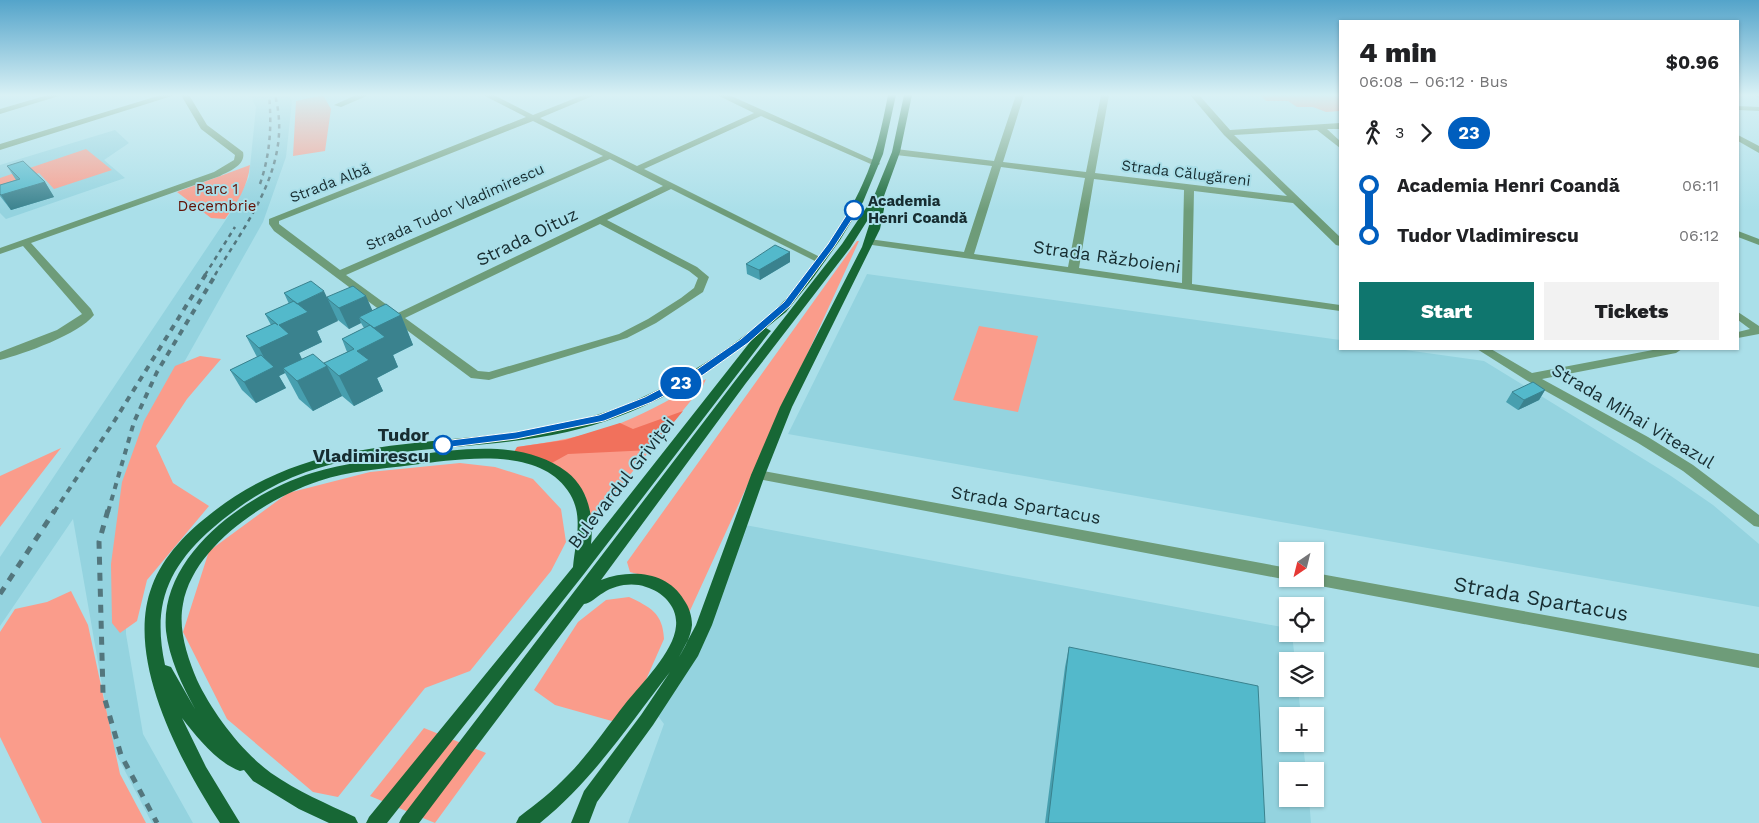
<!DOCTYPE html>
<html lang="en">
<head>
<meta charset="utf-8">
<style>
	body { margin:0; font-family:"Work Sans",sans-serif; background:#f2f2f2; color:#202124; height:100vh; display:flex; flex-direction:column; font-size:19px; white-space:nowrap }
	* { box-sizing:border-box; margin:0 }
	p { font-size:16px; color:#757577 }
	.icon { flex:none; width:28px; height:28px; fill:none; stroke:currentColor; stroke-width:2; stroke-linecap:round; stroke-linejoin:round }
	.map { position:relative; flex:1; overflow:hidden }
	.panel { position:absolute; left:1339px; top:20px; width:400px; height:330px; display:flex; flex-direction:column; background:#fff; border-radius:0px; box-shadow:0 1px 4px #0004 }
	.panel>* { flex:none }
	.badge { padding:0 10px; border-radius:16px; font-size:18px; line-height:32px }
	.needle { width:32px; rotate:215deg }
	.fabs { position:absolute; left:1279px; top:542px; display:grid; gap:10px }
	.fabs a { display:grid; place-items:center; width:45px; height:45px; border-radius:0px; background:#fff; box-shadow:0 1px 4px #0004; font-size:25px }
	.map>.badge { position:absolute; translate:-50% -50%; box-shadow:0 0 0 2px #fff }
	.legs { display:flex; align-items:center; gap:8px; height:55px; padding:0 20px; font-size:16px }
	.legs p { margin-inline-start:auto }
	.summary { display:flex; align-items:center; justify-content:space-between; height:85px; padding:0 20px }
	h1 { font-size:28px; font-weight:800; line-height:38px }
	.cta { display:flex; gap:10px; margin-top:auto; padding:10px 20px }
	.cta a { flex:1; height:58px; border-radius:0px; background:#0f766e; color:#fff; font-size:20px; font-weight:800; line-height:58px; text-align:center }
	.cta a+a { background:#f2f2f2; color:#202124 }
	ul { padding:0 20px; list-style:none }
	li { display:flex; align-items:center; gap:18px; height:50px; font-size:19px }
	li i { display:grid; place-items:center; width:8px; height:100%; margin:0 6px; background:currentColor }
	li i::after { content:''; width:12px; height:12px; margin:-6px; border:4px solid; border-radius:50%; background:#fff }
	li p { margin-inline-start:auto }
	li:first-child i { background:linear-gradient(#0000 50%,currentColor 0) }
	li:last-child i { background:linear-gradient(currentColor 50%,#0000 0) }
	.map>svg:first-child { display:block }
	.built { fill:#94d3df }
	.green { fill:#fa9c8b }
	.forest { fill:#f1715c }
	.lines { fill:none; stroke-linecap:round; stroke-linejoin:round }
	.minor { fill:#6e9c79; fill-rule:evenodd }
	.major { fill:#176735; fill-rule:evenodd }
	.rail-far2 { stroke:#53767d; stroke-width:2.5; stroke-dasharray:4.5 4.5; stroke-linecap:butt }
	.rail-far1 { stroke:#53767d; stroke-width:4; stroke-dasharray:6 6; stroke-linecap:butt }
	.rail { stroke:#53767d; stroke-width:5; stroke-dasharray:8 8; stroke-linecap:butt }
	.wall { fill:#479faf; fill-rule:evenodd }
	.shaded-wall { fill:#3a828e }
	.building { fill:#53b9cb; stroke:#3a828e }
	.line-1 { fill:#005ebe; stroke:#fff }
	.stop-1-dot { fill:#fff; stroke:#005ebe; stroke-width:2.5 }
	.labels { text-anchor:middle; stroke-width:4; stroke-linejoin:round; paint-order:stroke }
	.far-street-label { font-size:15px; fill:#172d31; stroke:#aadfe9 }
	.far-park-label { font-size:15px; fill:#631207; stroke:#aadfe9 }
	.far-stop-label { font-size:15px; font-weight:bold; fill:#172d31; stroke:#aadfe9; text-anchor:start }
	.street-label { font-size:18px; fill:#172d31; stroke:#aadfe9 }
	.stop-label { font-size:18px; font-weight:bold; fill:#172d31; stroke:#aadfe9; text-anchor:end }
	.near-street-label { font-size:21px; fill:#172d31; stroke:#aadfe9 }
</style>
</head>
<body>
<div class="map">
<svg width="1759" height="823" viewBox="0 0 1759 823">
	<rect width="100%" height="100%" fill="#aadfe9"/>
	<path class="built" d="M250 95H289L292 101 286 157 263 222 137 446 125 557 126 634 143 734 193 823H152L113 748 73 519 0 626V557L235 206 249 177 256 107Z
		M115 130 129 143 104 160 125 178 6 219 0 213V165Z
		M867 274 1340 340V349H1398L1484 361 1671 476 1713 505 1759 544V607L788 434Z
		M745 525 1287 628 1288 634H1292L1295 661H1288V689H1298L1301 716H1288V744H1303L1306 771H1288V799H1309L1311 823H628L664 724 658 716Z"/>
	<path class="green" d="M323 95 331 109 325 151 293 156 296 101Z
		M1260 95H1340V111L1326 112 1313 107H1297L1288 101H1266Z
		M86 149 112 170 54 189 39 173 0 186V178Z
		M250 165C248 186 237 203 225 219L211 218 177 192Z
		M857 241H859L688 615C681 582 660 580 630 572L627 562Z
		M979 326 1038 336 1018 412 953 400Z
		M200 356 221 359 187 399 156 446 173 483 209 506 147 580 137 621 120 633 112 623 111 564 122 482 144 421 175 366Z
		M706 379 703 386 591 522 585 495 517 447C552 442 588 436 621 423 651 411 678 395 706 379Z
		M61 448 0 527V476Z
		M460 463 495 467 533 479 561 509 566 542 551 571 470 671 425 688 338 797 313 792 227 719 183 632 209 551 288 493 370 472Z
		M71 591 88 625 120 774 146 823H42L0 737V632L15 609 47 602Z
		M629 597C650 607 663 613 664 639L626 725 555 705 534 690 578 622 606 600Z
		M424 728 486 753 435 823 370 796Z"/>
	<path class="forest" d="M683 411 651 450 568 454 550 464 514 452 517 447 565 440 620 423 633 429Z"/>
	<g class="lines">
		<path class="minor" d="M48 95H62L0 114V109Z
			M161 95H175L0 150V144Z
			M181 95H189L207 125 243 152C246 165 230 171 220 176L31 243 91 309 94 315C79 334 24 354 0 360V352L57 330 82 314 23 246 0 254V248L214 172 234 160 235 155 201 129Z
			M356 95H369L341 107 334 105Z
			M483 95H494L533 115 583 95H595L540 118 637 166 754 113 717 95H729L880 163 879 165H873L761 116 644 169 826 260 821 263 817 262 671 189 607 220 697 267 709 277 703 292 656 323 627 338 489 380 471 378 274 231 269 224V219L526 117ZM533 121 603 156 340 270 279 224V221ZM610 159 663 186 398 313 346 275ZM600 224 689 271 698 278 694 288 681 298 648 319 619 334 489 372 478 371 405 318Z
			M1016 95H1024L1003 162 1086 172 1101 95H1109L1095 173 1287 196 1224 135 1190 95H1199L1230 130 1340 123V129H1327L1340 141V148L1317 130 1234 135 1340 237V246L1336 245 1293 203 1194 191 1192 284 1340 305V311L865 244 864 242 869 239 964 252 992 166 896 155 892 152 896 149 994 161ZM1001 167 1085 178 1068 267 974 254ZM1094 179 1184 190 1182 283 1079 268Z
			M1754 95H1759V98Z
			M1738 106 1759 107V111L1738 110Z
			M1738 135 1759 146V153L1738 141Z
			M1738 231 1759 239V245L1738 237Z
			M1738 312 1759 326V334L1738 338V332L1750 329 1738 320Z
			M1477 349H1491L1532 373 1658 349H1682L1676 353 1542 379 1648 437 1693 465 1759 515V527L1754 526 1683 471 1638 443 1526 380Z
			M758 470 1288 568V579H1291L1288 580 753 478 751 475 753 472Z
			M1315 573 1759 654V668L1315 585 1310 583 1308 579H1315Z"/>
		<path class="major" d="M888 95H896L883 154 863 202 840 240 813 278 786 312 766 328 771 331 769 333 584 574 387 823H366L369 817 573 567C575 543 584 517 570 494 541 445 459 459 412 465 381 469 349 471 319 481 267 498 193 546 183 604 178 629 187 656 197 680 212 712 242 752 271 773 297 791 327 804 355 817L358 823H329L299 809 253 781 244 770 240 771C216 762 197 737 182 718L206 767 240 823H220C181 763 124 659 152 586 163 556 188 531 213 512 254 480 300 461 351 452 442 435 538 440 625 405 678 383 741 344 782 303 811 274 847 220 863 183 876 155 882 126 888 95ZM754 337 591 544C594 518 589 489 567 472 523 439 463 449 413 455 379 459 345 463 312 473 248 493 159 555 166 631 169 658 182 685 195 709L171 667 165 665C153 609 165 572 207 533 236 507 269 485 306 472 386 444 483 451 567 432 637 416 699 382 754 337Z
			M904 95H912L900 152 884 196V209L880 229 792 407 765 475 712 625 698 656 653 725 597 802 589 823H571L584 791 641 715 670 672C629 725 592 781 540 823H516L519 817C536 804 553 791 568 775 589 754 606 728 625 704 641 684 674 652 676 626 678 607 663 592 646 587 632 582 615 585 603 593 596 597 591 603 584 604L419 823H399L402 817 738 377 842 244 874 196 892 152ZM874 210 862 247 780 407 751 475 696 625 679 657C685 647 691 636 692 625 692 616 689 607 684 600 667 571 630 569 601 580L746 383 850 248Z"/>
		<path class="rail-far2" d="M260 184C270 155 272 126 269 95
			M205 275 235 227
			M215 275C249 219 293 164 275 95"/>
		<path class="rail-far1" d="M54 512 115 420 206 274
			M108 512 134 422 157 372 216 274"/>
		<path class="rail" d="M108 510 99 542 103 693 121 755 157 823
			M0 594 55 510"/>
	</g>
	<path class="wall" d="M7 166 45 182 54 197 11 210 0 196V185L16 180Z
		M790 252V262L760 280 747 274 746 264Z
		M284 293 327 297 372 310 401 315 413 345 393 355 398 367 377 378 383 391 354 406 342 396 313 411 299 399 285 373 279 376 286 388 256 403 242 390 230 370 257 357 246 336 271 325 265 314 289 304ZM338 320 349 329 361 323 364 328 342 339 347 352 325 363 302 359 299 353 322 342 317 331Z
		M1545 390 1539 400 1518 410 1506 402 1512 392Z
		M1069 647 1265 823H1045L1065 667Z"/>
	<path class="shaded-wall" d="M45 182 54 197 11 210 1 195Z
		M790 252V262L760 280 759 270Z
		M324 291 338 321 317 331 322 342 299 353 304 364 283 368 285 373 279 376 286 388 256 403 244 382 270 369 259 348 297 304Z
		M366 296 375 316 359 317 361 323 349 329 339 308Z
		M401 315 413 345 393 355 398 367 377 378 383 391 354 406 339 376 374 328Z
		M327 366 342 396 313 411 297 381Z
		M1545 390 1539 400 1518 410 1524 400Z"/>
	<path class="building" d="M23 161 45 182 1 195 0 194V185L20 179 7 166Z
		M775 245 790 252 759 270 746 264Z
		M311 281 324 291 297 304 284 293Z
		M353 286 366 296 339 308 329 300 327 297Z
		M294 301 308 312 279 325 289 334 259 348 246 336 275 323 278 325 265 314Z
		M386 304 401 315 374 328 359 317Z
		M370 325 385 337 357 351 369 360 339 376 324 363 354 349 342 339Z
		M313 354 327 366 297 381 283 368Z
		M261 355 274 367 244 382 230 370Z
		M1533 382 1545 390 1524 400 1512 392Z
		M1069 647 1258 686 1265 823H1048Z"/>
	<linearGradient id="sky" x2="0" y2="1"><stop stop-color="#54a4ca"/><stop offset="0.45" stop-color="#d9f1f5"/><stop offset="1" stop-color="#d9f1f5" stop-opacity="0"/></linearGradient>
	<rect width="1759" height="211" fill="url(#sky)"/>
	<path class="line-1" d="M851 208 858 210 834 247 790 306 748 343 703 375 652 402 604 421 516 439 443 448 437 445 443 441 516 432 599 415 645 397 696 370 741 339 784 302 828 244Z"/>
	<g class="stop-1-dot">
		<circle cx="854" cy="210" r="9"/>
		<circle cx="443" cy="445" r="9"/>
	</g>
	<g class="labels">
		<g class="far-street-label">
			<text transform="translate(1186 173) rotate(7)" y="5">Strada Călugăreni</text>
			<text transform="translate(330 183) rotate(-21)" y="5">Strada Albă</text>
			<text transform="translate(455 207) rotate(-24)" y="5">Strada Tudor Vladimirescu</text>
		</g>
		<g class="far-park-label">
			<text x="217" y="194">Parc 1<tspan x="217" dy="17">Decembrie</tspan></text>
		</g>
		<g class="far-stop-label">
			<text x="868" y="206">Academia<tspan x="868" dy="17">Henri Coandă</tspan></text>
		</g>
		<g class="street-label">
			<text transform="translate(527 237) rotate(-26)" y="6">Strada Oituz</text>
			<text transform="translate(1107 257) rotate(8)" y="6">Strada Războieni</text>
			<text transform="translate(1633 416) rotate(31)" y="6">Strada Mihai Viteazul</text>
			<text transform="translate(621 483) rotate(-52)" y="6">Bulevardul Griviței</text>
			<text transform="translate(1026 505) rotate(10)" y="6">Strada Spartacus</text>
		</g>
		<g class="stop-label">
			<text x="429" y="441">Tudor<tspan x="429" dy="21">Vladimirescu</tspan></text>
		</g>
		<g class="near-street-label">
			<text transform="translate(1541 599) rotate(10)" y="7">Strada Spartacus</text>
		</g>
	</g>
</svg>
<div class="fabs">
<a><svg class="needle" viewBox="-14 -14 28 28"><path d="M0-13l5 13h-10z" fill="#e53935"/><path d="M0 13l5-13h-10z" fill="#757577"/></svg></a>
<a><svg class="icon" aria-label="locate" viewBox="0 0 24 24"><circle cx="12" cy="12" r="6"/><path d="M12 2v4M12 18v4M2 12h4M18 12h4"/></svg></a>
<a><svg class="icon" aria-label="layers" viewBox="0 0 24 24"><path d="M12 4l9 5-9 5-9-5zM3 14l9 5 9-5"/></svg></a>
<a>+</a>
<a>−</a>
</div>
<b class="badge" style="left:681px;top:383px;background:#005ebe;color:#fff">23</b>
<section class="panel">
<div class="summary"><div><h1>4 min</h1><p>06:08 – 06:12 · Bus</p></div><b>$0.96</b></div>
<div class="legs"><svg class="icon" aria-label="walk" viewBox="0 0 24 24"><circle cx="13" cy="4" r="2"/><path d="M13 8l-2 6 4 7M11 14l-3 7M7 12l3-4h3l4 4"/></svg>3<svg class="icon" aria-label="forward" viewBox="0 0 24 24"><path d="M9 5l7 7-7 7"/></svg><b class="badge" style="background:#005ebe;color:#fff">23</b></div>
<ul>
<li><i style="color:#005ebe"></i><b>Academia Henri Coandă</b><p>06:11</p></li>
<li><i style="color:#005ebe"></i><b>Tudor Vladimirescu</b><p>06:12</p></li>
</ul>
<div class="cta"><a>Start</a><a>Tickets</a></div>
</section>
</div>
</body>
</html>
